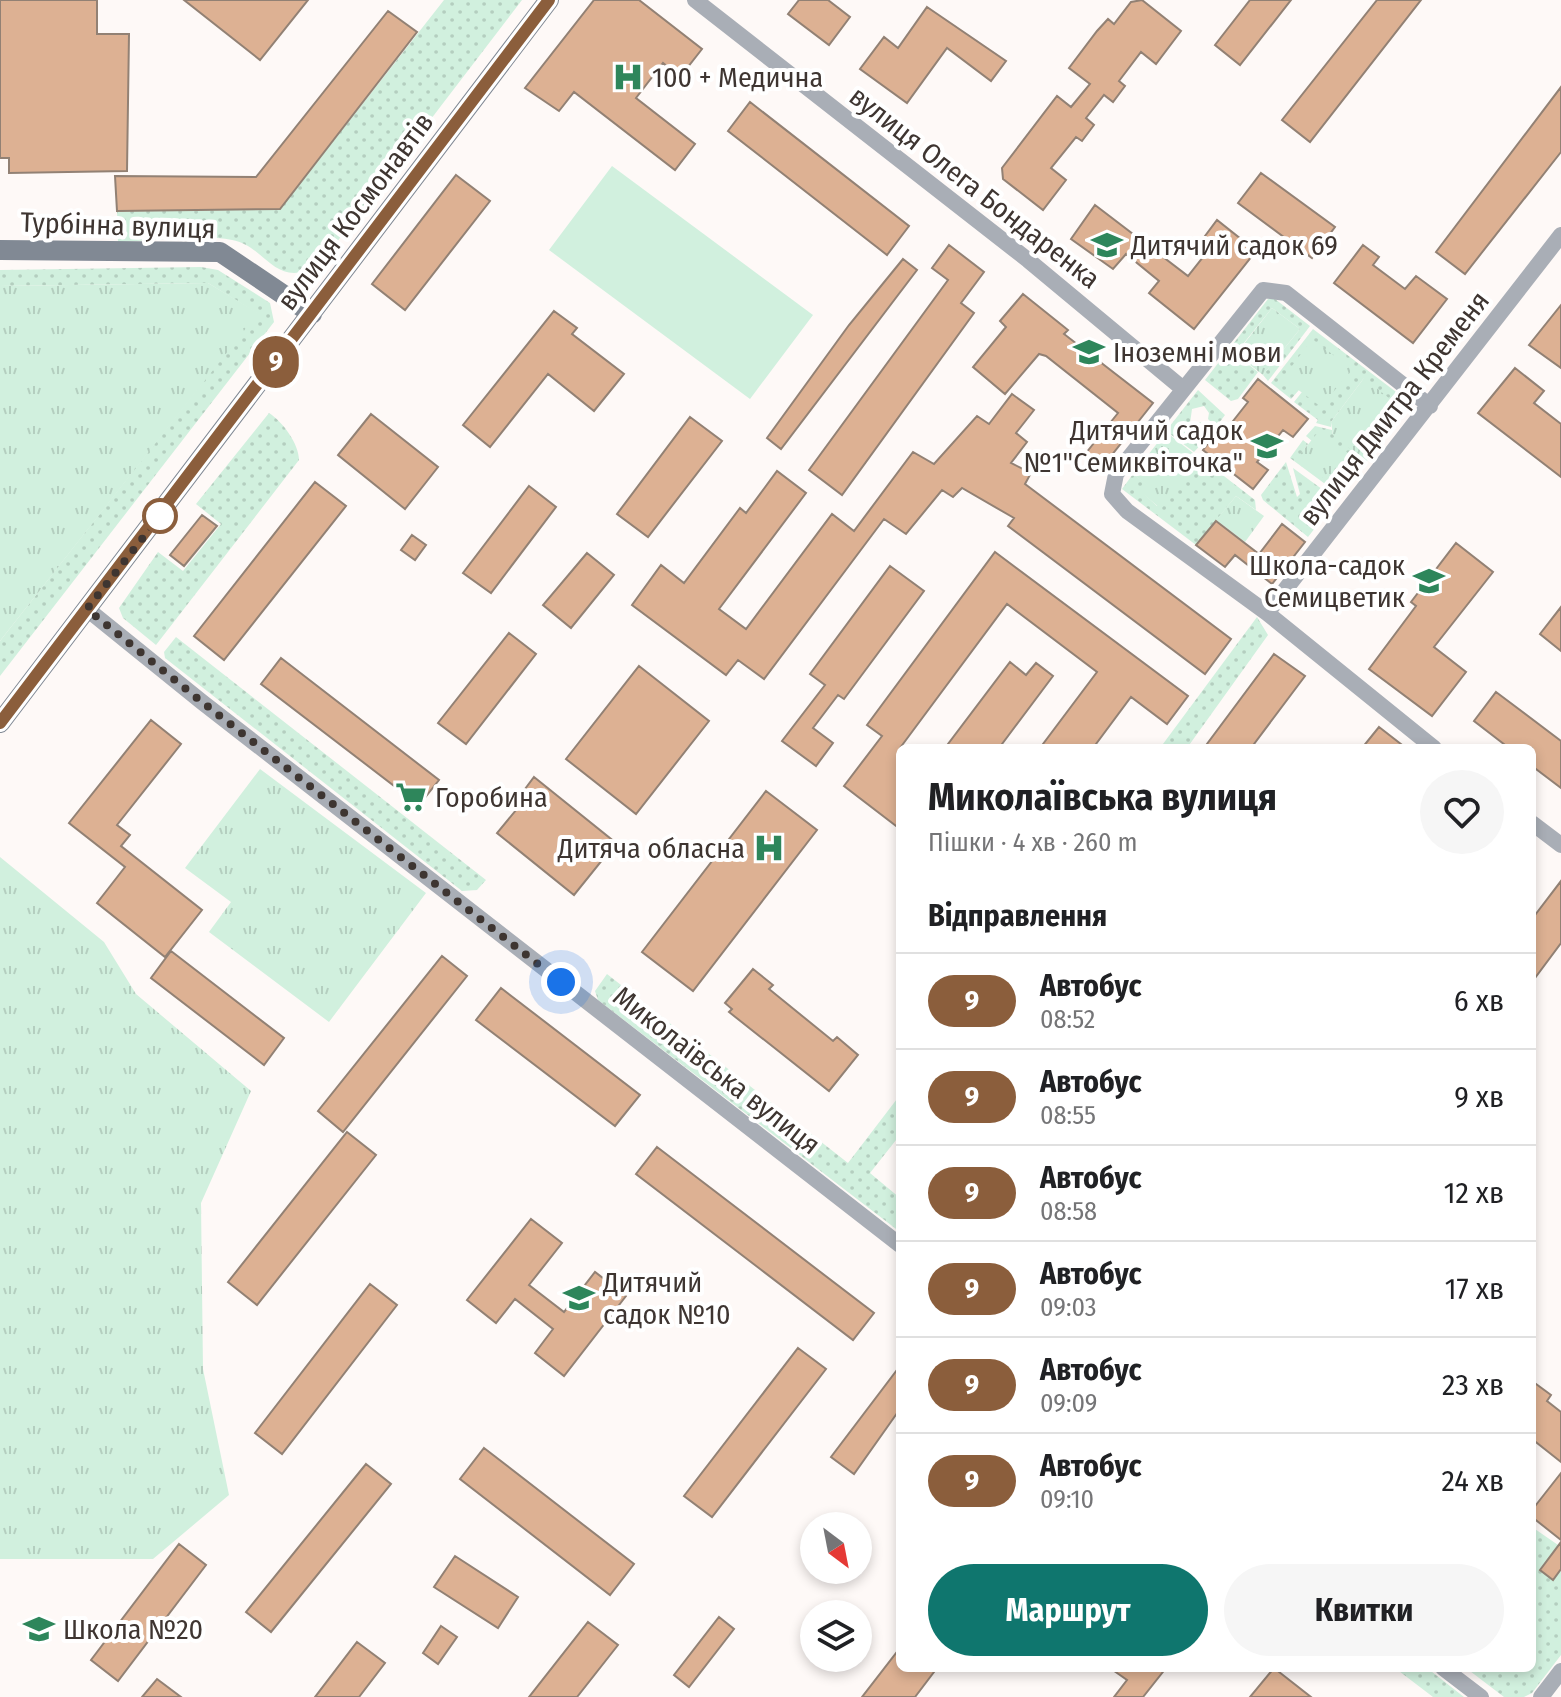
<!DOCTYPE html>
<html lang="uk">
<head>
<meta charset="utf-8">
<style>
	body { margin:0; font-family:"Fira Sans Condensed",sans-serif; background:#f6f6f6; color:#202124; height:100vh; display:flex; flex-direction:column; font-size:30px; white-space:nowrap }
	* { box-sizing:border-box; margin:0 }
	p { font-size:26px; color:#757577 }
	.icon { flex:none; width:44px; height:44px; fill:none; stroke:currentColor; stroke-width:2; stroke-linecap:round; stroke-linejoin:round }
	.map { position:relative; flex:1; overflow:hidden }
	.details { position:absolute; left:896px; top:744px; width:640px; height:928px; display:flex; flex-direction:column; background:#fff; border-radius:12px; box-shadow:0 4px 12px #0003 }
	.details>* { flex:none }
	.badge { padding:0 16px; border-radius:26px; font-size:28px; line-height:52px }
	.needle { width:52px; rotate:148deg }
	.fabs { position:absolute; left:800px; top:1512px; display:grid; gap:16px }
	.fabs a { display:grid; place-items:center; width:72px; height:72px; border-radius:50%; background:#fff; box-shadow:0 4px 12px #0003; font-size:40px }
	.you { position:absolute; width:40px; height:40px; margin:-20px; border:6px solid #fff; border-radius:50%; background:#1a73e8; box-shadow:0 0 0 12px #1a73e833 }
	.map>.badge { position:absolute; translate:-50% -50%; box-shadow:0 0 0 4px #fff }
	h2 { padding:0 32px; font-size:30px; line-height:72px }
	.round { display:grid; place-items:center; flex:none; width:84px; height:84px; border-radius:42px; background:#f6f6f6 }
	.overview { display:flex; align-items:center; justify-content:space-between; height:136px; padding:0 32px }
	h1 { font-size:38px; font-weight:700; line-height:60px }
	.button { display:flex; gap:16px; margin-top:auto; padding:16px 32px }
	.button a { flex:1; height:92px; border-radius:48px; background:#0f766e; color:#fff; font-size:32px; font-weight:700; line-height:92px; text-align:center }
	.button a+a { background:#f6f6f6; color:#202124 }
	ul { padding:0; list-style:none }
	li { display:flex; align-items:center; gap:24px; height:96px; padding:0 32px; border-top:2px solid #e0e0e0 }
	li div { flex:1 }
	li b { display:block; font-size:30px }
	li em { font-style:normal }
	li .badge { min-width:88px; font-weight:700; text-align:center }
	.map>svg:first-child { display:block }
	.grass { fill:url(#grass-dots) }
	.park { fill:url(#park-tufts) }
	.garden { fill:#d1f0de }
	.building { fill:#ddb193; stroke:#928174; stroke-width:2 }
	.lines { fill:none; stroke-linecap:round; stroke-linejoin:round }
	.street { stroke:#a9aeb6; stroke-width:16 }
	.secondary { stroke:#818994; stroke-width:20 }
	.line-casing { stroke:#fff; stroke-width:18 }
	.line { stroke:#8b5e3c; stroke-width:12 }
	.walk { stroke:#3e3531; stroke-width:8; stroke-dasharray:0 14.4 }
	.stop-dot { fill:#fff; stroke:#8b5e3c; stroke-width:4 }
	.labels { text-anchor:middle; stroke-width:8; stroke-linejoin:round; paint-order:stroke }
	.poi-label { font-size:28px; fill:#3e3531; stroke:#fff; text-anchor:start }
	.street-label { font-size:28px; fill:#3e3531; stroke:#fff }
</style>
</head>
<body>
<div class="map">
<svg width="1561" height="1697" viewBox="0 0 1561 1697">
	<defs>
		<pattern id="grass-dots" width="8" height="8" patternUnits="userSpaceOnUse" patternTransform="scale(2)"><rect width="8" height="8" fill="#d1f0de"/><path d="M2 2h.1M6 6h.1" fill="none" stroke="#b4cebf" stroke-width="1.8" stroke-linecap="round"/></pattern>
		<pattern id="park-tufts" width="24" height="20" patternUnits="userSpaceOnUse" patternTransform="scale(2)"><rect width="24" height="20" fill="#d1f0de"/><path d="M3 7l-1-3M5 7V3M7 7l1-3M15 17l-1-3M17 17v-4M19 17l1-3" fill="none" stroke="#b4cebf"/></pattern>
	</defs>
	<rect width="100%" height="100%" fill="#fef9f7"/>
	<path class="grass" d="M444 0H522L320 264C275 292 267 246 232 240 202 234 150 241 118 242L117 211 280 209Z
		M201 267 218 270 270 303 274 322 0 676V641L257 313 208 283 0 286V270Z
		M1268 299H1275L1310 326 1268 381 1263 375 1300 329 1272 308 1235 354 1258 372 1238 399 1231 401 1205 380Z
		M1313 329 1412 404 1340 495 1290 458 1303 440 1308 444 1298 458 1319 432 1312 441 1306 436 1315 426 1332 430 1333 435 1364 378 1331 422V427L1316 423 1318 420 1294 402 1302 392 1321 407 1283 378 1299 390 1291 399 1271 383Z
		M1198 390 1225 415 1216 427 1208 419 1209 413 1204 406 1192 409 1190 423 1205 422 1214 430 1194 452 1166 431Z
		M269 413C283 422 299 444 299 460L156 645 123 618 119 608 158 552 183 571 221 524 196 504Z
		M1198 456 1255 500 1256 510 1236 496 1196 545 1122 489 1133 474 1149 486 1143 493 1157 506 1198 462Z
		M1286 462 1297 497 1300 494 1293 468 1337 500 1308 537 1263 500 1261 495Z
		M1257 617 1268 635 1187 748H1160Z
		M176 637 486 880 477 890 462 891 165 658 164 652Z
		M607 974 848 1163 900 1095V1135L870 1173 900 1198V1232L598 1000 595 991Z
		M1532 1527 1561 1547V1655L1532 1693 1524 1697H1504L1466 1668H1532Z
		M1395 1668H1427L1464 1697H1433Z"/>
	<path class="park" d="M208 283 258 313 0 641V286Z
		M1272 308 1300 329 1263 375 1236 354Z
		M1312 339 1352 369 1321 407 1283 378Z
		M1364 378 1400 407 1360 457 1333 435 1331 422Z
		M1319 431 1361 463 1339 490 1297 458Z
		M1166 432 1193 453 1198 461 1161 509 1142 493 1148 486 1133 474Z
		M1236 496 1264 516 1245 542 1216 520Z
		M260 769 426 893 329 1022 209 932 231 902 185 868Z
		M0 857 104 942 136 994 251 1091 201 1203 203 1369 229 1495 153 1559H0Z"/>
	<path class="garden" d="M612 166 813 315 750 399 549 250Z"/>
	<path class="building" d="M0 0H97V34H129L127 171 9 173V158H0Z
		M184 0H308L260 60Z
		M594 0H639L702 49 680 77 663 63 636 98 695 144 675 170 574 92 559 111 525 88Z
		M799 0H828L850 17 829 45 788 14Z
		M1142 0 1181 31 1156 64 1141 52 1119 81 1125 86 1113 102 1104 95 1086 118 1094 125 1082 141 1076 137 1051 168 1066 180 1043 210 1003 179 1002 168 1057 96 1071 107 1090 84 1069 68 1097 31 1108 19 1114 24 1131 2Z
		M1250 0H1291L1240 65 1215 45Z
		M1377 0H1421L1310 142 1282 120Z
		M927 7 1006 61 991 81 947 48 907 103 860 69 884 37 898 48Z
		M388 11 417 32 280 209 117 211 115 176 256 177Z
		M1561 87V152L1465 274 1436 252Z
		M750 102 909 226 887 255 728 131Z
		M1261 173 1335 227 1312 258 1238 203Z
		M456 175 490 201 405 310 372 284Z
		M1095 205 1188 276 1211 247 1202 240 1217 220 1256 251 1194 329 1149 293 1159 281 1126 254 1113 269 1071 239Z
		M949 245 984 272 961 303 974 313 842 495 809 470 948 280 932 268Z
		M1363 245 1379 257 1373 265 1405 289 1416 276 1447 299 1413 343 1334 283Z
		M903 259 917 270 781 449 767 438 849 325Z
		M1023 294 1068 330 1064 334 1153 403 1103 466 1086 453 1118 413 1046 356 1039 354 1005 394 973 367 1006 327 1000 321Z
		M1561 305V368L1529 345Z
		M554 311 577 328 572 334 624 374 594 411 548 374 490 447 463 425Z
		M1515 368 1544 391 1534 403 1561 424V477L1478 413Z
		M1258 379 1308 419 1293 437 1283 430 1257 462 1268 470 1253 489 1203 450 1218 431 1222 435 1248 402 1243 398Z
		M1012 394 1034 410 1016 433 1027 442 1011 463 1031 473 1025 484 1231 639 1205 674 1008 526 1014 518 962 488 953 497 942 490 906 534 884 519 764 679 738 660 726 675 632 605 661 565 684 583 740 508 746 513 777 471 806 493 719 609 746 629 832 514 854 531 913 452 934 464 977 416 989 424Z
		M371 414 438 467 405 509 338 455Z
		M690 417 722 441 648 537 617 514Z
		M315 482 346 506 224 660 194 636Z
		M529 486 556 507 491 593 463 573Z
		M202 515 217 526 184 566 170 555Z
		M1216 521 1259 554 1282 524 1305 542 1272 584 1235 555 1225 567 1196 545Z
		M412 535 426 545 415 560 401 550Z
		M1456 543 1493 572 1434 647 1466 672 1432 716 1369 669 1416 606 1411 602Z
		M995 552 1188 696 1167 724 1131 697 1093 748H1040L1097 672 1007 604 900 748V829L844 786 882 736 867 725Z
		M587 553 614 575 571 628 543 605Z
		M890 566 924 591 844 699 838 695 813 728 833 743 816 766 782 741 825 685 810 674Z
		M1561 607V651L1540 634Z
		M509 633 536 654 466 744 438 723Z
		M1274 654 1305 676 1251 748H1204Z
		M281 658 439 780 419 805 261 684Z
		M1010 662 1026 675 1036 663 1053 676 999 748H945Z
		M639 666 709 721 636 814 566 759Z
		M1496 692 1561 741V788L1532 766V748H1509L1474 721Z
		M151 720 181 744 117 825 130 835 121 846 202 910 165 957 97 903 125 867 69 823Z
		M1379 727 1406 748H1362Z
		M534 777 616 843 574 895 497 833 527 797 522 793Z
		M766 791 817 830 693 991 642 952Z
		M1561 881V943L1532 982V919Z
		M171 951 284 1038 264 1065 151 978Z
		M442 956 467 976 343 1132 318 1111Z
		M753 969 773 985 769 989 833 1041 837 1037 858 1055 829 1091 729 1012 732 1009 725 1003Z
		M501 988 640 1095 615 1126 476 1020Z
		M347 1132 376 1155 257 1305 228 1282Z
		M657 1147 874 1313 853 1340 636 1174Z
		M531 1219 562 1243 529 1285 564 1312 595 1272 626 1296 564 1376 535 1353 553 1329 515 1299 496 1323 467 1300Z
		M370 1284 397 1305 282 1454 255 1433Z
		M798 1348 826 1369 712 1517 684 1496Z
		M900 1366V1409L854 1474 831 1457Z
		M1532 1381 1551 1395 1547 1401 1561 1412V1462L1532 1439Z
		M484 1448 634 1564 610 1595 460 1479Z
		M366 1464 391 1484 271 1632 246 1612Z
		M1561 1473V1540L1532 1517V1510Z
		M1561 1542V1569L1553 1580 1540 1570Z
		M179 1544 206 1565 118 1681 91 1660Z
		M455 1556 518 1597 498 1628 434 1587Z
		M719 1617 734 1629 689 1687 674 1675Z
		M588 1622 618 1645 577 1697H529Z
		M441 1626 457 1637 438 1664 423 1653Z
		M357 1642 385 1663 359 1697H315Z
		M900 1648V1668H937L915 1697H862Z
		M1110 1668H1166L1143 1697H1114L1127 1680Z
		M1274 1668 1311 1697H1250Z
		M157 1679 181 1697H142Z"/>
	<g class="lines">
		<path class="street" d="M695 0 1028 260 1182 388
			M1430 406 1286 293 1263 290 1116 474 1112 494 1127 511 1267 613 1434 748
			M87 609 202 702 900 1245
			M1267 613 1561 235
			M1532 823 1561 845
			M1443 1668 1481 1697
			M1541 1697 1561 1671"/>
		<path class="secondary" d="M0 250 220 252 312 314
			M0 723 549 0"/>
	</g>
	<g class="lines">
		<defs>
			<path id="line" d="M0 723 549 0"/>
		</defs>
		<use href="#line" class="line-casing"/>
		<use href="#line" class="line"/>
		<path class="walk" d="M160 516 87 609 202 702 561 982"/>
	</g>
	<defs>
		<symbol id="hospital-bare" viewBox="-9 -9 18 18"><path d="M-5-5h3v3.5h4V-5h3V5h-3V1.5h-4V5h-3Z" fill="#2e865b" stroke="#fff" stroke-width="2.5" paint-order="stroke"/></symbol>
		<symbol id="school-bare" viewBox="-9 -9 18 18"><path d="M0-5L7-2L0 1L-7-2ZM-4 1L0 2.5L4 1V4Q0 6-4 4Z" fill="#2e865b" stroke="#fff" stroke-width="2.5" paint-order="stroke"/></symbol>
		<symbol id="supermarket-bare" viewBox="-9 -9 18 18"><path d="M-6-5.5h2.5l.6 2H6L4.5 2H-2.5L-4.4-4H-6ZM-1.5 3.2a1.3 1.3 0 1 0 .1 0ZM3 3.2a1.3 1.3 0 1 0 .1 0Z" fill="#2e865b" stroke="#fff" stroke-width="2.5" paint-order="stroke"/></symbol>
	</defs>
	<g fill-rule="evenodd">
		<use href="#hospital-bare" x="606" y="55" width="44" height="44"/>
		<use href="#school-bare" x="1085" y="223" width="44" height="44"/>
		<use href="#school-bare" x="1067" y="330" width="44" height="44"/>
		<use href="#school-bare" x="1245" y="424" width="44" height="44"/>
		<use href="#school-bare" x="1407" y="559" width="44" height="44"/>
		<use href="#supermarket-bare" x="389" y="775" width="44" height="44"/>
		<use href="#hospital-bare" x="747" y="826" width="44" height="44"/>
		<use href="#school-bare" x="557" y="1276" width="44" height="44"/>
		<use href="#school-bare" x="17" y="1607" width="44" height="44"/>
	</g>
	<circle class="stop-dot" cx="160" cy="516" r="16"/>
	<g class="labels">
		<g class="poi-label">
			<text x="652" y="87">100 + Медична</text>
			<text x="1131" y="255">Дитячий садок 69</text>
			<text x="1113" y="362">Іноземні мови</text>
			<text x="1243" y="440" text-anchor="end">Дитячий садок<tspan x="1243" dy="32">№1"Семиквіточка"</tspan></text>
			<text x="1405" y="575" text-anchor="end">Школа-садок<tspan x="1405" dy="32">Семицветик</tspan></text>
			<text x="435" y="807">Горобина</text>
			<text x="745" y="858" text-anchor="end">Дитяча обласна</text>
			<text x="603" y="1292">Дитячий<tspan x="603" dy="32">садок №10</tspan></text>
			<text x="63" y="1639">Школа №20</text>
		</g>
		<g class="street-label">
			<text transform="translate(975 187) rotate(38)" y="10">вулиця Олега Бондаренка</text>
			<text transform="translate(355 211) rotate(-53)" y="10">вулиця Космонавтів</text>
			<text transform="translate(118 225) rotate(2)" y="10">Турбінна вулиця</text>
			<text transform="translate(1394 408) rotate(-52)" y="10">вулиця Дмитра Кременя</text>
			<text transform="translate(717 1070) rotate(38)" y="10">Миколаївська вулиця</text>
		</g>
	</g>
</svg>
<div class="fabs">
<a><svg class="needle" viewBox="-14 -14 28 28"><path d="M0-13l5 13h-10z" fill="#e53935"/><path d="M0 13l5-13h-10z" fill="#757577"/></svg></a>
<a><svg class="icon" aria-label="layers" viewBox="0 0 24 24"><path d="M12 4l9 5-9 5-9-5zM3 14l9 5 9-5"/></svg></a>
</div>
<div class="you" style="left:561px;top:982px"></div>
<b class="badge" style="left:276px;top:362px;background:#8b5e3c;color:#fff">9</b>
<section class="details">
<div class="overview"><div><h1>Миколаївська вулиця</h1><p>Пішки · 4 хв · 260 m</p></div><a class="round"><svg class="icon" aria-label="heart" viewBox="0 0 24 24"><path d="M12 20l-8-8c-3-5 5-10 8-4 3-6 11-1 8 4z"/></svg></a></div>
<h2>Відправлення</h2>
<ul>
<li><span class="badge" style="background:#8b5e3c;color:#fff">9</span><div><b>Автобус</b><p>08:52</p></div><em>6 хв</em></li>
<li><span class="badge" style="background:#8b5e3c;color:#fff">9</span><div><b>Автобус</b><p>08:55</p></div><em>9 хв</em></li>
<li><span class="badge" style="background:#8b5e3c;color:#fff">9</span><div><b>Автобус</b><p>08:58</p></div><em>12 хв</em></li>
<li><span class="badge" style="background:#8b5e3c;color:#fff">9</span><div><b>Автобус</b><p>09:03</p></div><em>17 хв</em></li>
<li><span class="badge" style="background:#8b5e3c;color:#fff">9</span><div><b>Автобус</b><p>09:09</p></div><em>23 хв</em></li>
<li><span class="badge" style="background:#8b5e3c;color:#fff">9</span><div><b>Автобус</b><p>09:10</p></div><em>24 хв</em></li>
</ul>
<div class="button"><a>Маршрут</a><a>Квитки</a></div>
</section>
</div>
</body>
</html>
